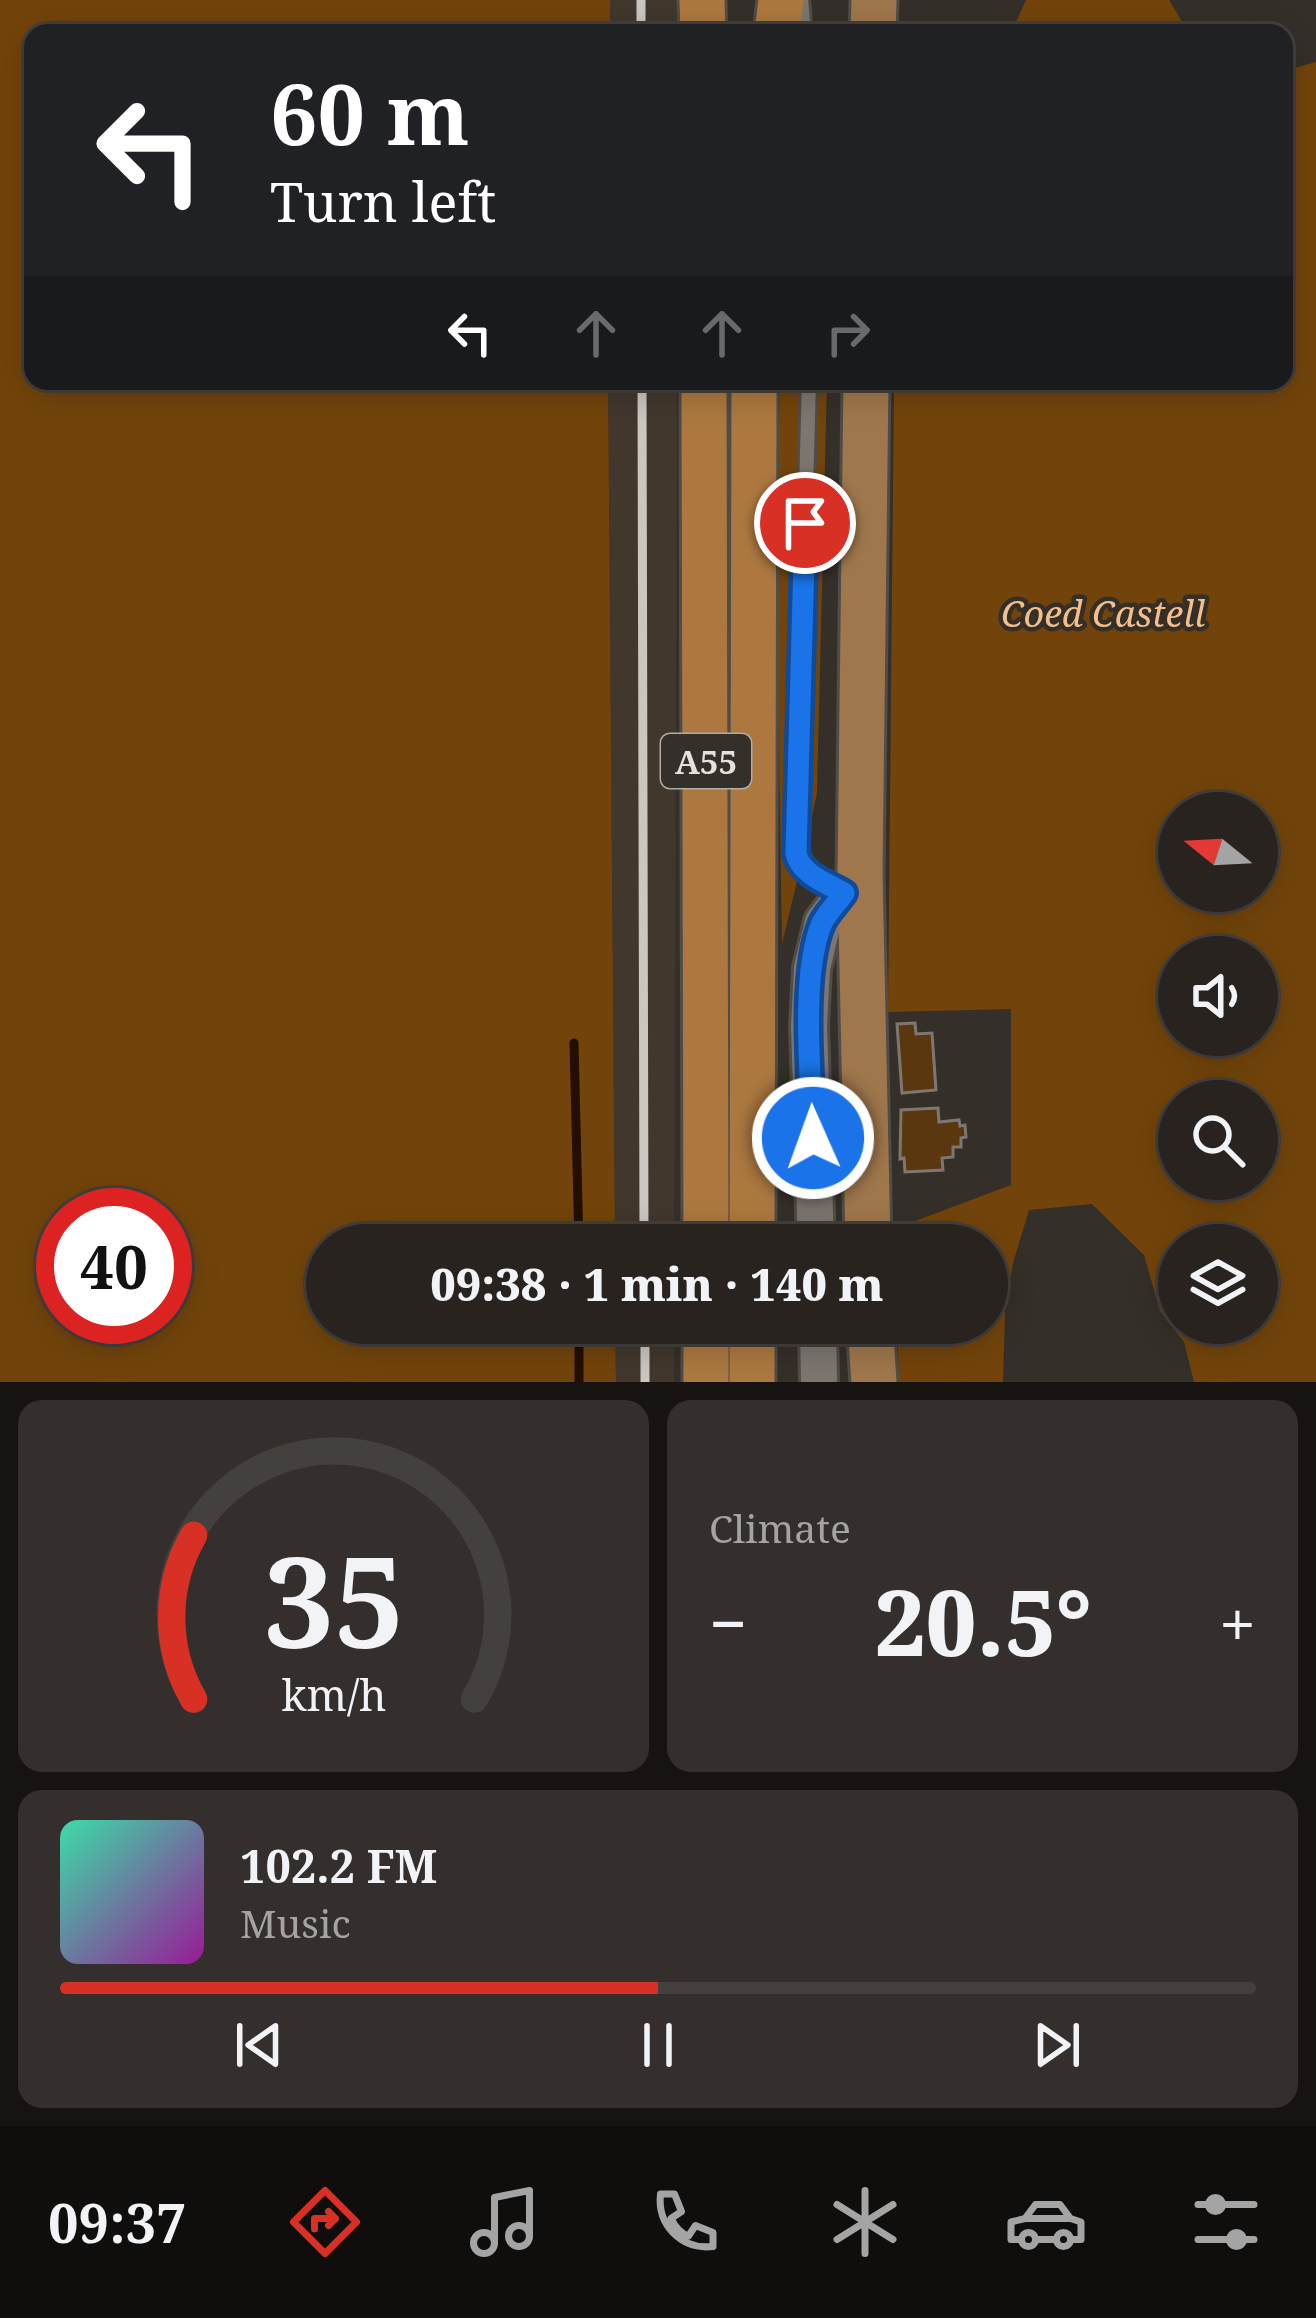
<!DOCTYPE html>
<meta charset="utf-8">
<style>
:root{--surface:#28231f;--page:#342f2c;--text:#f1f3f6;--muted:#a5a4a4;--line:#44403d;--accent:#d93025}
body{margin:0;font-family:"Noto Serif",serif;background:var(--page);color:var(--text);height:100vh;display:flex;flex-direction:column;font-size:45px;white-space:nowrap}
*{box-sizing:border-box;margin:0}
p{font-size:39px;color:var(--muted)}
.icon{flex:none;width:66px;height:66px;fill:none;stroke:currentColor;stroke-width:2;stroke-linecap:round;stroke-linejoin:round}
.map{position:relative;height:1382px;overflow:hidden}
.drawer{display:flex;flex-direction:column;gap:18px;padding:18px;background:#161311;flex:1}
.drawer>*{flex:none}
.top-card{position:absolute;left:24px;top:24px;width:1269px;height:366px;border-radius:24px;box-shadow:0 6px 30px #0003,0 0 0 3px var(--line);background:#202124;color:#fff;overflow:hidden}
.needle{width:78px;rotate:288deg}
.buttons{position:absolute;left:1158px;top:792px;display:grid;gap:24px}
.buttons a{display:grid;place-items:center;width:120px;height:120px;border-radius:50%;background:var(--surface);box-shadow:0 6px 30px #0003,0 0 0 3px var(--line);font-size:60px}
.speed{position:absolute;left:36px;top:1188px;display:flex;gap:24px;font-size:60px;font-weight:700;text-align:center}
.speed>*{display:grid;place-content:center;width:156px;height:156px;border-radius:50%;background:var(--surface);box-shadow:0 6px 30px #0003,0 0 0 3px var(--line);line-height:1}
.speed .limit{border:18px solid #d22;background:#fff;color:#111}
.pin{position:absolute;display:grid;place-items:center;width:102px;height:102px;color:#fff;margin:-51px;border:6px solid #fff;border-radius:50%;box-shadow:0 3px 12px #0007}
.me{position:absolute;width:132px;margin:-66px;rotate:358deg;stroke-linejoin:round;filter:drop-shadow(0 0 9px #0008)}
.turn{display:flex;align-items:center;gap:42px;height:252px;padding:0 48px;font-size:54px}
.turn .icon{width:156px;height:156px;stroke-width:2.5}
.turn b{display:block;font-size:84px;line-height:102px}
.lanes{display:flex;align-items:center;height:114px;padding:0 48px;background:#0003;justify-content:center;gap:60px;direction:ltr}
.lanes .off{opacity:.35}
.big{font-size:90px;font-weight:800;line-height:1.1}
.drawer .widget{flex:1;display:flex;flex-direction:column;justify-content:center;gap:18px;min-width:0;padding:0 42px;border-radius:24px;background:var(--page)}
.drawer .dial{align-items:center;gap:0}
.dial svg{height:312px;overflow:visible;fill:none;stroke:var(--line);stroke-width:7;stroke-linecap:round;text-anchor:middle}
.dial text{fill:var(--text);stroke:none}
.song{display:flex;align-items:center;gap:36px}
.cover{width:144px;height:144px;border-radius:18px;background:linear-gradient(135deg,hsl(160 70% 55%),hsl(300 70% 35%))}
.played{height:12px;border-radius:6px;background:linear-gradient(90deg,var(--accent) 50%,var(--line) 50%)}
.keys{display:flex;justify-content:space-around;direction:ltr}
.heat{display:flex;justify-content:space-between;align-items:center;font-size:66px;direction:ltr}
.drawer .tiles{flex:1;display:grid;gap:18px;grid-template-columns:1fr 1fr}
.widget:last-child{grid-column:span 2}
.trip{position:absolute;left:306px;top:1224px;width:702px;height:120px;border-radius:60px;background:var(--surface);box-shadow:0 6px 30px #0003,0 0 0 3px var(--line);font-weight:800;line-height:120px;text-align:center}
.dock{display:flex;height:192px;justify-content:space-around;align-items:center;background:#100e0c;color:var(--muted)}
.dock .icon{width:84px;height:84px}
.dock .selected{color:var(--accent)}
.dock b{font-size:54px;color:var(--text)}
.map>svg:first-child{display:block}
.built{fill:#41372d}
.green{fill:#72440b;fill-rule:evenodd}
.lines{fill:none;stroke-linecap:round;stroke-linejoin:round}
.stream{stroke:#230e00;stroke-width:9}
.building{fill:#5b370f;stroke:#7e7771;stroke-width:3}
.service-casing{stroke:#504c47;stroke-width:20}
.tertiary-casing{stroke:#504c47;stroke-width:42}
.primary-casing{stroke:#504c47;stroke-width:51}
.trunk-casing{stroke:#504c47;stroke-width:51}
.service{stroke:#7d7670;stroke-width:14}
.tertiary{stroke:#7d7670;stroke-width:36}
.primary{stroke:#a0774c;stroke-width:45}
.trunk{stroke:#ac7840;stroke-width:45}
.rail{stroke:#cac6c2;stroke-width:9}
.route-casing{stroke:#114b97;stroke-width:30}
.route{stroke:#1a73e8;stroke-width:21}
.labels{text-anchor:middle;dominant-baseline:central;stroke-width:9;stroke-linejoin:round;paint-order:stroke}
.shield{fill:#352f29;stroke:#b0aca8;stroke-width:3}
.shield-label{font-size:33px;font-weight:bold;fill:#e5e1de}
.park-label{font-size:36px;font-style:italic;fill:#f5bf8c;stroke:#352f29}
</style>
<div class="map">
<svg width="1316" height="1382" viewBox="0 0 1316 1382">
<rect width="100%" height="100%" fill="#352f29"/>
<g class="built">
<rect x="610" y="0" width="68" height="33"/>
<path d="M608,381H677L674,1245H615Z"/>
<path d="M615,1323H674V1382H616Z"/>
</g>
<g class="green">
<path d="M0,0H610V33H33V381H608L615,1245H327V1323H615L616,1382H0ZM165,1215V1317H63V1215Z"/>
<path d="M1026,0H1169L1189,33H1011Z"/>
<path d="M1316,62V1382H1194L1184,1342L1160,1311L1144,1255L1092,1204L1029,1210L1013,1263L1005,1310L1003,1382H899L897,1323H987V1245H894V1229L1011,1185V1009L888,1012L894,381H1284V71ZM1179,813H1257V891H1179ZM1179,957H1257V1035H1179ZM1179,1101H1257V1179H1179ZM1257,1245V1323H1179V1245Z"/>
<path d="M780,381H801L787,853L788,868L797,881L782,944L776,576Z"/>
<path d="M817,381H827L817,793L803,857L808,792Z"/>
</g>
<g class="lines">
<g class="stream">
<path d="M574,1043L579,1245"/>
<path d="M579,1323V1382"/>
</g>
</g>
<g class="building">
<path d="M915,1023L916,1034L932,1033L936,1090L902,1093L897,1024Z"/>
<path d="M938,1108L939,1122L959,1120L960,1126L965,1125L966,1137L961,1138V1147H953V1157L942,1158L943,1170L905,1172L904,1158L900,1159L901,1110Z"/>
</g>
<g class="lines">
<g class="service-casing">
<g id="service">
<path d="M801,0L804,33"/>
<path d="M809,381L796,853C800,873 825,882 842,892"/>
</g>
</g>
<g class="tertiary-casing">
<g id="tertiary">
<path d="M816,1245L809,1026L812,968L823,922L860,874"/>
<path d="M818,1323L819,1382"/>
</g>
</g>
<g class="primary-casing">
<g id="primary">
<path d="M873,33L874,0"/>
<path d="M866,381L860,874L868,1245"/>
<path d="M870,1323L874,1382"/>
</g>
</g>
<g class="trunk-casing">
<g id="trunk">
<path d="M702,0L703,33"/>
<path d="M777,33L781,0"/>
<path d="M704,381L706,1245"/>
<path d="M752,1245L754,381"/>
<path d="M706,1323V1382"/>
<path d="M752,1382V1323"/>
</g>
</g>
<use href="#service" class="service"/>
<use href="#tertiary" class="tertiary"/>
<use href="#primary" class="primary"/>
<use href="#trunk" class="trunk"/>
<g class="rail">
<path d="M641,0V33"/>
<path d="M642,381L644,1245"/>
<path d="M645,1323V1382"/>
</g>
</g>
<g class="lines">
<g class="route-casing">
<path id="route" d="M805,523L796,853C800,874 827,883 844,893C837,903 827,913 822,923C800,974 811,1081 813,1138"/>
</g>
<use href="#route" class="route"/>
</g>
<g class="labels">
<rect class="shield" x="661" y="734" width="90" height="54" rx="9"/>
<g class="shield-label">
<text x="706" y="761">A55</text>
</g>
<g class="park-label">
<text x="1103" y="613">Coed Castell</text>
</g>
</g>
</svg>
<div class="buttons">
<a><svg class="needle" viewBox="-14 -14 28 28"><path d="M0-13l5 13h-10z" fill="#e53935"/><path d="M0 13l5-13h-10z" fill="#a5a4a4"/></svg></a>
<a><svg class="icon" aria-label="sound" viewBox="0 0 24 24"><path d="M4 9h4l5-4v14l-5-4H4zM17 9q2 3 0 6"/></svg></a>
<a><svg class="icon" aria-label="search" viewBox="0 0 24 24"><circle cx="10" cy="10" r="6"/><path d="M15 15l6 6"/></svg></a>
<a><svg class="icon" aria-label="layers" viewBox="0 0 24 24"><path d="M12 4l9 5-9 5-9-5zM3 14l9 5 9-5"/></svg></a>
</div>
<div class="speed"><div class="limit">40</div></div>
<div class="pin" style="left:805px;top:523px;background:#d93025"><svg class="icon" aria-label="arrive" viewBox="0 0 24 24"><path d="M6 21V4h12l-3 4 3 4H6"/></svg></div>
<svg class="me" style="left:813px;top:1138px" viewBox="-20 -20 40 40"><circle r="17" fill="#1a73e8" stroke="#fff" stroke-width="3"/><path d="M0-11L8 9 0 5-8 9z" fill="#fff"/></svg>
<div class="trip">09:38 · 1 min · 140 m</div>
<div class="top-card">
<div class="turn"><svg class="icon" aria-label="left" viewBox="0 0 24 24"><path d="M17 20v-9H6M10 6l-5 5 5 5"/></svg><div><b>60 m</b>Turn left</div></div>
<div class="lanes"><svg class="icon" aria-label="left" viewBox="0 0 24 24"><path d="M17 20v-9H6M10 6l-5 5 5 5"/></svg><svg class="icon off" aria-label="ahead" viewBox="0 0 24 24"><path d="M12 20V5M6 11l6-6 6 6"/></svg><svg class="icon off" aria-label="ahead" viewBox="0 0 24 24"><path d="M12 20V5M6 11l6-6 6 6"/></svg><svg class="icon off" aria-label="right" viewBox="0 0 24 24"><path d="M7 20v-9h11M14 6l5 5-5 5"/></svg></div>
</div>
</div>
<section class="drawer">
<div class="tiles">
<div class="widget dial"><svg viewBox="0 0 100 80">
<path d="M14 69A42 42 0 1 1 86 69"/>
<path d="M14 69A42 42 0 0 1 14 27" stroke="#d93025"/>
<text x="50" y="56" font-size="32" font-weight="700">35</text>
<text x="50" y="72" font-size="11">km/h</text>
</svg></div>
<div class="widget"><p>Climate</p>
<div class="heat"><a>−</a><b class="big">20.5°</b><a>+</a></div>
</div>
<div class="widget">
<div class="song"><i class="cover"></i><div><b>102.2 FM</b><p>Music</p></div></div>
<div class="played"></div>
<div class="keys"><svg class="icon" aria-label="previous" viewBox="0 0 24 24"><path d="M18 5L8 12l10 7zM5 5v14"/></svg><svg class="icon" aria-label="pause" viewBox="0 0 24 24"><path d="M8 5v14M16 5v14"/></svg><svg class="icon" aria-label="next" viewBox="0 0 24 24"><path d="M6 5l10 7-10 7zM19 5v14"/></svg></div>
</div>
</div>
</section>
<nav class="dock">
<b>09:37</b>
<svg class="icon selected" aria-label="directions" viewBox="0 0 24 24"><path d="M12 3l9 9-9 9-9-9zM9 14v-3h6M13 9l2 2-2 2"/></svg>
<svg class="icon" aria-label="music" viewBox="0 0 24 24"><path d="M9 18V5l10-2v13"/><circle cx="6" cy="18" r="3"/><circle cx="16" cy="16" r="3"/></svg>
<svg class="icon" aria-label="phone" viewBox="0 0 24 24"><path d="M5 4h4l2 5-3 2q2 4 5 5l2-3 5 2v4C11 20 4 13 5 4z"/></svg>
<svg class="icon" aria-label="climate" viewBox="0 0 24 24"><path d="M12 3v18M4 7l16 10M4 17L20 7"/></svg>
<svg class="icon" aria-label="car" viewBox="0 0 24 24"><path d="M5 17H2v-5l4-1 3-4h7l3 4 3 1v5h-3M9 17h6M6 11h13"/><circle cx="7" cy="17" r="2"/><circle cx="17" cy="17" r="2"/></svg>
<svg class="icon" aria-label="filters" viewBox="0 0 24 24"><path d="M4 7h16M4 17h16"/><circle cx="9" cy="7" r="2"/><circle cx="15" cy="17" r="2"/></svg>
</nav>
